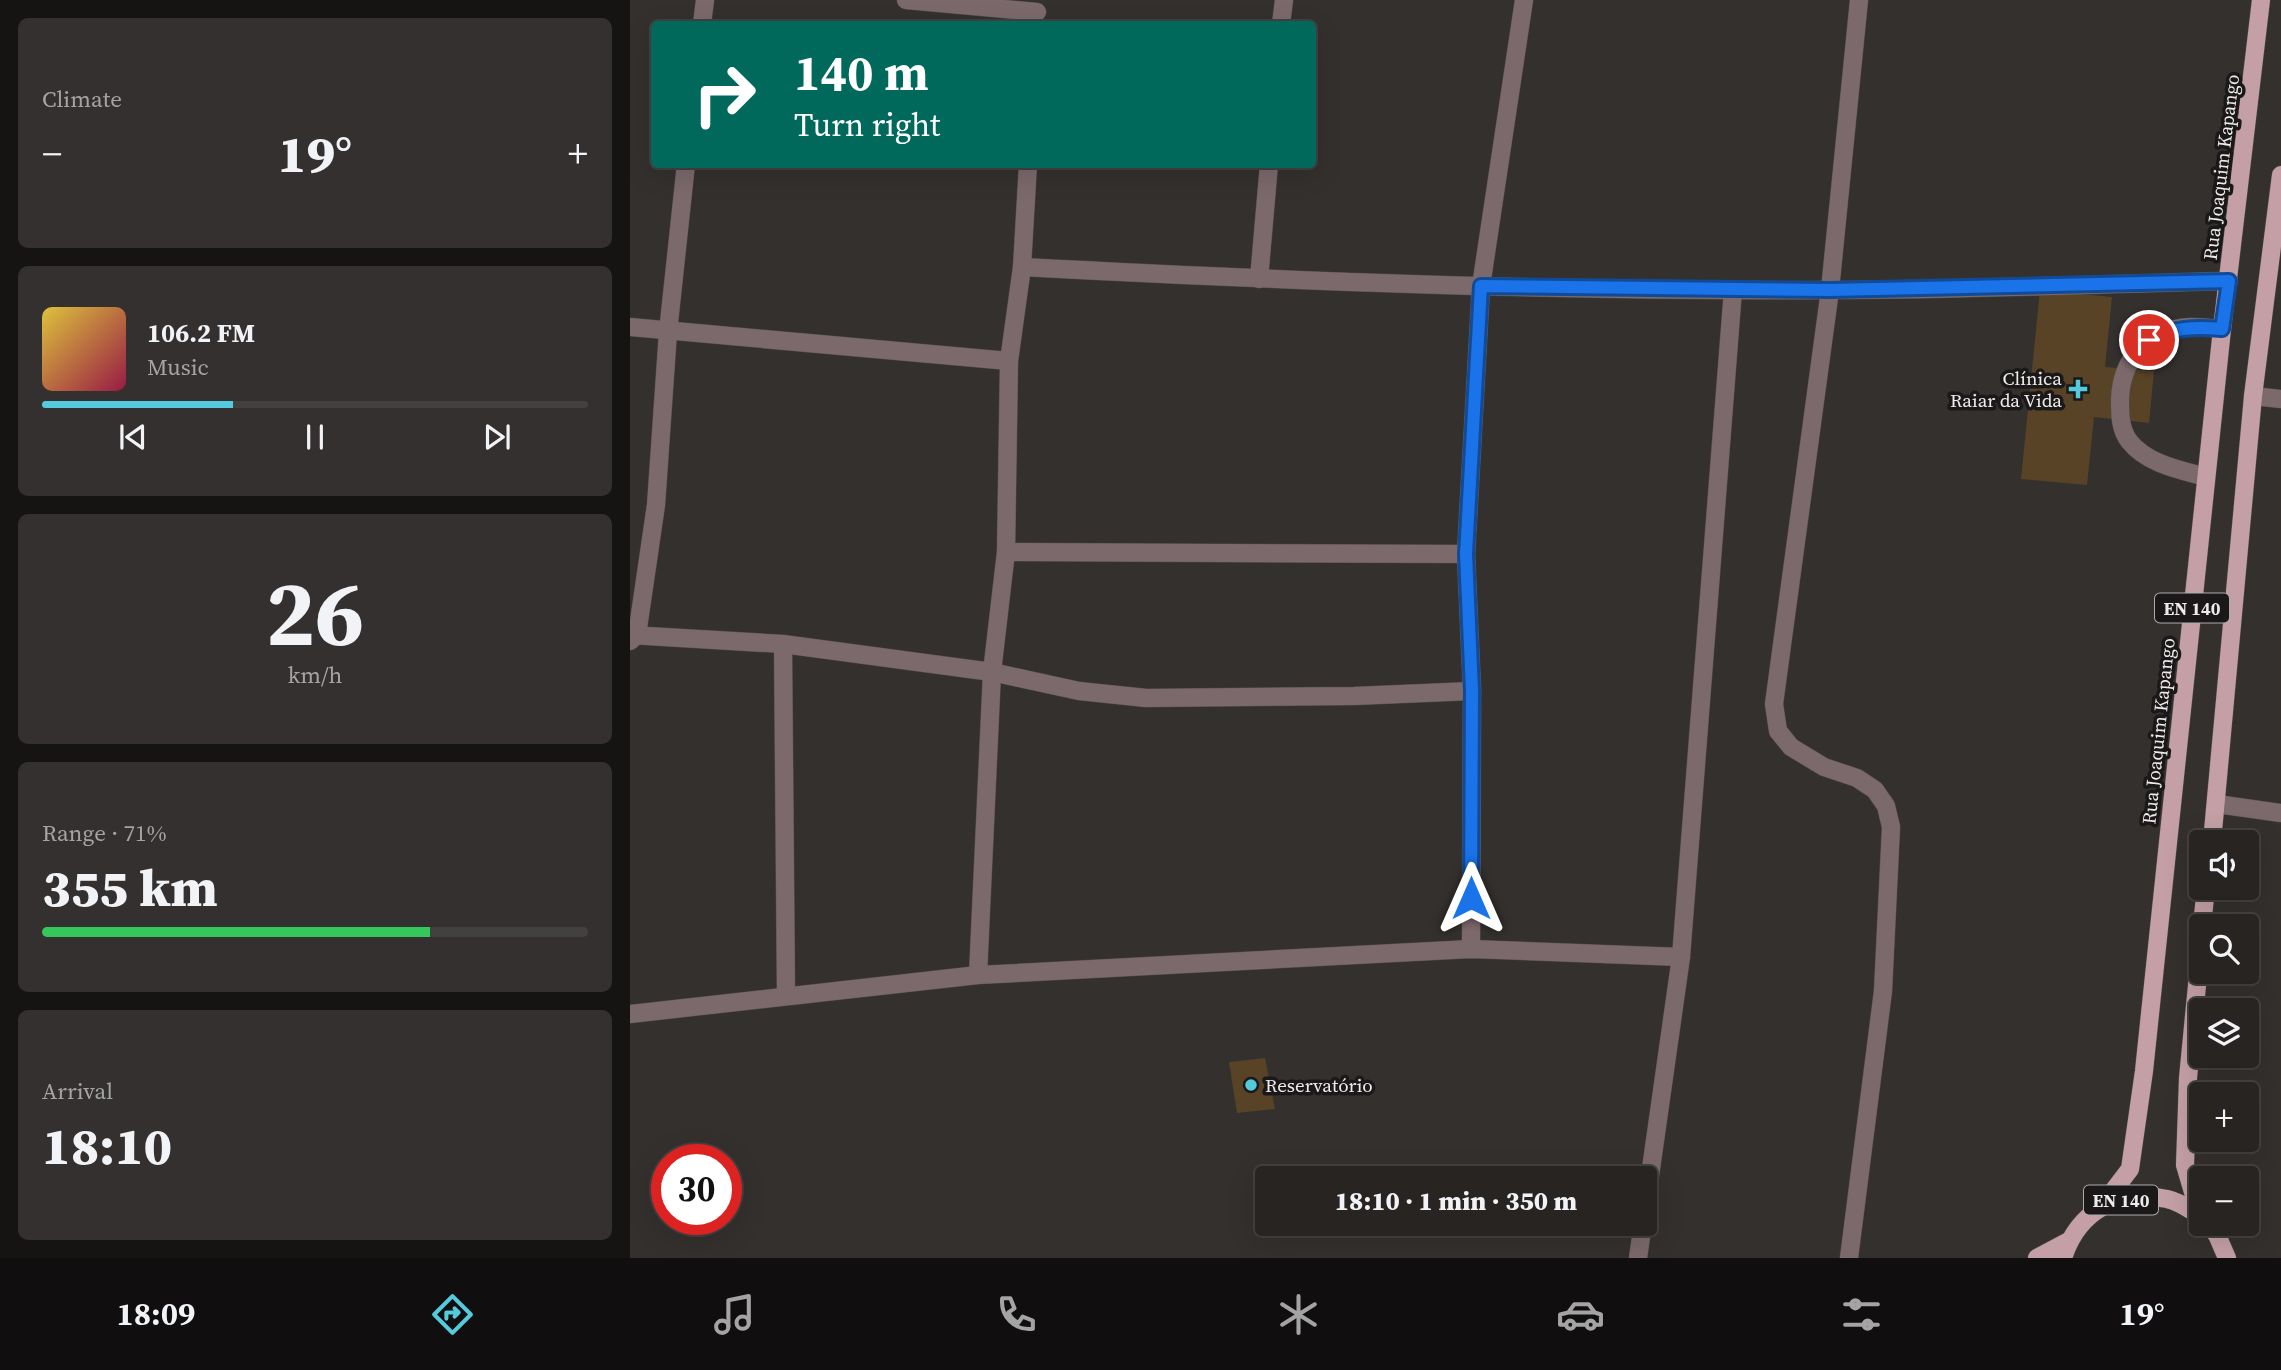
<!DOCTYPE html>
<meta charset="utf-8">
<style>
:root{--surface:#272422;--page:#33302f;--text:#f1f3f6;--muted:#a4a4a5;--line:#434140;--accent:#54cadd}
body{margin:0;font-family:"Source Serif 4",serif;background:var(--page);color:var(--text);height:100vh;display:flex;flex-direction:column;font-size:26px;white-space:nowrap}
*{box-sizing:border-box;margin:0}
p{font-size:23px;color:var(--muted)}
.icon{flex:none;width:38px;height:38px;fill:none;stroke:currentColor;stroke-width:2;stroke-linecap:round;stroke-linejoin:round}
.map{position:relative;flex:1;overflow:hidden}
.drawer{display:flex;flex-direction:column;gap:18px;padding:18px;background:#151413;width:630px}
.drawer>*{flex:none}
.hud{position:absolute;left:21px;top:21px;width:665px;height:147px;border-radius:7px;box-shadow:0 7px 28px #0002,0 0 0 2px var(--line);background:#00695c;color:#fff;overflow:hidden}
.buttons{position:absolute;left:1559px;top:830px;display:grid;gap:14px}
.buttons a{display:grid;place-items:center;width:70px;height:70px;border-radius:7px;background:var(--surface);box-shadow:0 7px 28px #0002,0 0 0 2px var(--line);font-size:35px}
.speed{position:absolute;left:21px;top:1144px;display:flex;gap:14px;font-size:35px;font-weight:700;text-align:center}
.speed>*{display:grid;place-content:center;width:91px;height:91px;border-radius:50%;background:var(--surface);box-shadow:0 7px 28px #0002,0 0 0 2px var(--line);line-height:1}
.speed .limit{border:10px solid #d22;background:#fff;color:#111}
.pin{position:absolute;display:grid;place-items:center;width:60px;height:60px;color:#fff;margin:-30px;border:4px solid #fff;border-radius:50%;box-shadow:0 2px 7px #0007}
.me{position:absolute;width:77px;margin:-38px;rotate:0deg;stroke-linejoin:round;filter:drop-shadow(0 0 5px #0008)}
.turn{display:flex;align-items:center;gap:24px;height:147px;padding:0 28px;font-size:32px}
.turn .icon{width:91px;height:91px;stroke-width:2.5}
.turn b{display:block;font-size:49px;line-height:60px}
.big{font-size:52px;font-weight:800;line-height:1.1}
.drawer .tile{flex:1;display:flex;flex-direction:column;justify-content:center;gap:10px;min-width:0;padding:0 24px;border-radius:10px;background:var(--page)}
.drawer .dial{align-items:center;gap:0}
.dial b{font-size:91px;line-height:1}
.song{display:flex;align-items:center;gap:21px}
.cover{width:84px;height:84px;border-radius:10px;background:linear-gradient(135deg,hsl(50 70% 55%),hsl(340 70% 35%))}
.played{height:7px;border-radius:4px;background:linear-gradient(90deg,var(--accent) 35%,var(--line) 35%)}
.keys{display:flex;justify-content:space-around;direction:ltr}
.heat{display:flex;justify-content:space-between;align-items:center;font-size:38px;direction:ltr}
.charge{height:10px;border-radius:5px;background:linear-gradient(90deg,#34c759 71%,var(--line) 0)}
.trip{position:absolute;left:625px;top:1166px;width:402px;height:70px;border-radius:7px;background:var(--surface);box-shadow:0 7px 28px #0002,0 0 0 2px var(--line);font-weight:800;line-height:70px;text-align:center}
.dock{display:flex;height:112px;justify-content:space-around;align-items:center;background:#100e0e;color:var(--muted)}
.dock .icon{width:49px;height:49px}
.dock .selected{color:var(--accent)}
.dock b{font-size:32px;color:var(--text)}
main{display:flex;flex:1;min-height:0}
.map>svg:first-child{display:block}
.building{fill:#584327}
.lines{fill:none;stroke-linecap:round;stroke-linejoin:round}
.minor-casing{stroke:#524e4c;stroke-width:19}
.major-casing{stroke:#524e4c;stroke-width:19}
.minor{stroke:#7b696c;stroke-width:18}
.major{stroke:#c4a0a6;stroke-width:18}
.route-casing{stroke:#114b97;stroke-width:18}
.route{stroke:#1a73e8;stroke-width:12}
.poi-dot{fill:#54cadd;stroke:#1a1818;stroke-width:2.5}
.labels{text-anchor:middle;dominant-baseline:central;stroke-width:7;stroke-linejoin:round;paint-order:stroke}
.shield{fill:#1a1818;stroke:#aeabaa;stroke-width:2}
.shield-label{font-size:18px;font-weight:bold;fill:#edeae9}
.street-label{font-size:19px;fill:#edeae9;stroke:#1a1818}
.poi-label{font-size:19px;fill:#edeae9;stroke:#1a1818;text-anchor:end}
</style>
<main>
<section class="drawer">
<div class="tile"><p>Climate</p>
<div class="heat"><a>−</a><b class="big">19°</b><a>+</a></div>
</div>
<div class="tile">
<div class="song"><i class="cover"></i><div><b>106.2 FM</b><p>Music</p></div></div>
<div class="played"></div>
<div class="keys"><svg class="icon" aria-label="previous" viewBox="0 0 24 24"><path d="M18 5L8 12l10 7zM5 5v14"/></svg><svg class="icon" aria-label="pause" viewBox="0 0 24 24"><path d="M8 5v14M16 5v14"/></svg><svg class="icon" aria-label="next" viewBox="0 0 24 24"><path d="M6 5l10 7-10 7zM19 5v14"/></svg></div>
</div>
<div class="tile dial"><b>26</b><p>km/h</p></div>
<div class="tile"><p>Range · 71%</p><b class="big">355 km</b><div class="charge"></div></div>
<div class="tile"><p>Arrival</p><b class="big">18:10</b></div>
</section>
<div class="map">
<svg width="1651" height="1258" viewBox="0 0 1651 1258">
<rect width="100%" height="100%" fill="#34302e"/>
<g class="building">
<path d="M1410,290L1482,297L1475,367L1524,371L1519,423L1464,417L1457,485L1391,479Z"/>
<path d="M635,1058L645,1109L607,1113L599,1062Z"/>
</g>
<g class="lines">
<g class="minor-casing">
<g id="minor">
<path d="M276,0L407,12"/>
<path d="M72,24L75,0"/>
<path d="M651,24L654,0"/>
<path d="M392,267C661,281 930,292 1199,290C1332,290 1466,284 1599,281"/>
<path d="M629,279L639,164"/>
<path d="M0,327L379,361"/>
<path d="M1623,396L1651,399"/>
<path d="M1576,477C1550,470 1517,464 1499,441C1490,429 1490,414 1490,400C1491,359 1518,329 1560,327C1571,327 1582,328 1592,329"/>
<path d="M376,552L836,554"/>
<path d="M0,635L153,644L362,672L449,691L516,698L724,696L842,691"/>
<path d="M0,641L7,635L26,505L38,332L56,164"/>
<path d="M153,644L156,995"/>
<path d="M1587,804L1651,813"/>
<path d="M841,949L842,691L836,554L851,286L894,0"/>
<path d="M348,975L362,672L376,552L379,361L392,267L398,164"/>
<path d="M0,1014L348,975L841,949L1051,957"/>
<path d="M1015,1211L1051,957L1103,290"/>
<path d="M1008,1258L1013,1223"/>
<path d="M1219,1258L1253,991L1261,827L1256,806L1245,790L1227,778L1194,767L1161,747L1148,731L1144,704L1200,290L1229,0"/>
</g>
</g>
<g class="major-casing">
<g id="major">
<path d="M1582,842L1623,396L1651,175"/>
<path d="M1572,926L1576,887"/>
<path d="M1471,1207L1500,1169L1514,1071L1592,329L1631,0"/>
<path d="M1570,1216L1555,1165L1558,1078L1572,934"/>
<path d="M1577,1223L1587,1235L1597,1258"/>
<path d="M1407,1258L1439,1241"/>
<path d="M1433,1258C1448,1211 1489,1188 1537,1199C1549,1201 1562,1211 1572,1217"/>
</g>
</g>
<use href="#minor" class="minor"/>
<use href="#major" class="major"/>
</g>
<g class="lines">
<g class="route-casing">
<path id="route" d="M841,898L842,691L836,554L851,286L1200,290L1599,281L1592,329C1566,327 1543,327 1519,340"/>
</g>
<use href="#route" class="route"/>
</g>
<g class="poi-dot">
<path d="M1444.5 378.5h7v7h7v7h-7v7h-7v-7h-7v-7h7z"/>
<circle cx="621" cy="1085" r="7"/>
</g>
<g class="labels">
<g class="shield">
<rect x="1525" y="593.5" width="74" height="29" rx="5"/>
<rect x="1454" y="1185.5" width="74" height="29" rx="5"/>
</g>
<g class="shield-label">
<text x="1562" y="608">EN 140</text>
<text x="1491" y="1200">EN 140</text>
</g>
<g class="street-label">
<text transform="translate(1591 167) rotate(-83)">Rua Joaquim Kapango</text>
<text transform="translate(1528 731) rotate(-84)">Rua Joaquim Kapango</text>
</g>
<g class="poi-label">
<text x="1432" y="378">Clínica<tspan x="1432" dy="22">Raiar da Vida</tspan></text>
<text x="635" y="1085" text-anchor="start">Reservatório</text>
</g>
</g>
</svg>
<div class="buttons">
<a><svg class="icon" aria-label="sound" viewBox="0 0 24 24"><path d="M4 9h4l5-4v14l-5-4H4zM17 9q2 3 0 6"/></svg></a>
<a><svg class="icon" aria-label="search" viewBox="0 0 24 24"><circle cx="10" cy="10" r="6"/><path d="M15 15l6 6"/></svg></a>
<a><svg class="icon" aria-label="layers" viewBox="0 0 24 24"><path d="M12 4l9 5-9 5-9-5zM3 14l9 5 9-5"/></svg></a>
<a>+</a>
<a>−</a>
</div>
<div class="speed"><div class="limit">30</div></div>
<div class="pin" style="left:1519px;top:340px;background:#d93025"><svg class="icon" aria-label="arrive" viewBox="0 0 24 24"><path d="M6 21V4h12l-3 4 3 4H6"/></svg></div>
<svg class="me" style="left:841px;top:898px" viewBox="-20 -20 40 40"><path d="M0-17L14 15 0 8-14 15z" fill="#1a73e8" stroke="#fff" stroke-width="4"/></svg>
<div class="trip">18:10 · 1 min · 350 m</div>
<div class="hud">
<div class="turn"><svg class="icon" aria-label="right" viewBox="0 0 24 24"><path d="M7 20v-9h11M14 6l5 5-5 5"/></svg><div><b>140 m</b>Turn right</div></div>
</div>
</div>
</main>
<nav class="dock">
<b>18:09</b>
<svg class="icon selected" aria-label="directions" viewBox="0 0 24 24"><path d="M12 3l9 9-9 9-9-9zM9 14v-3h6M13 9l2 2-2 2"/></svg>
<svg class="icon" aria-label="music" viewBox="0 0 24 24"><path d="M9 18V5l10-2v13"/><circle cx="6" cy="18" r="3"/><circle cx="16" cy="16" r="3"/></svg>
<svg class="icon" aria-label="phone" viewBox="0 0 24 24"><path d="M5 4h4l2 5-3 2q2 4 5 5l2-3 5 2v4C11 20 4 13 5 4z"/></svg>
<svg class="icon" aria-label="climate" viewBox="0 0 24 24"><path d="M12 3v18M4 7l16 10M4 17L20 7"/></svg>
<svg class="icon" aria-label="car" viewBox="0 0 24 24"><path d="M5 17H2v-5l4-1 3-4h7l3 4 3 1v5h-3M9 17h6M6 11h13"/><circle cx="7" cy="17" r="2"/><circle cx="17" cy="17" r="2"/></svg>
<svg class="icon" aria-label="filters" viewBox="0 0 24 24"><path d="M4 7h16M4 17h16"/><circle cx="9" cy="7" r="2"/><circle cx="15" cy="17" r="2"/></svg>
<b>19°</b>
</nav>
